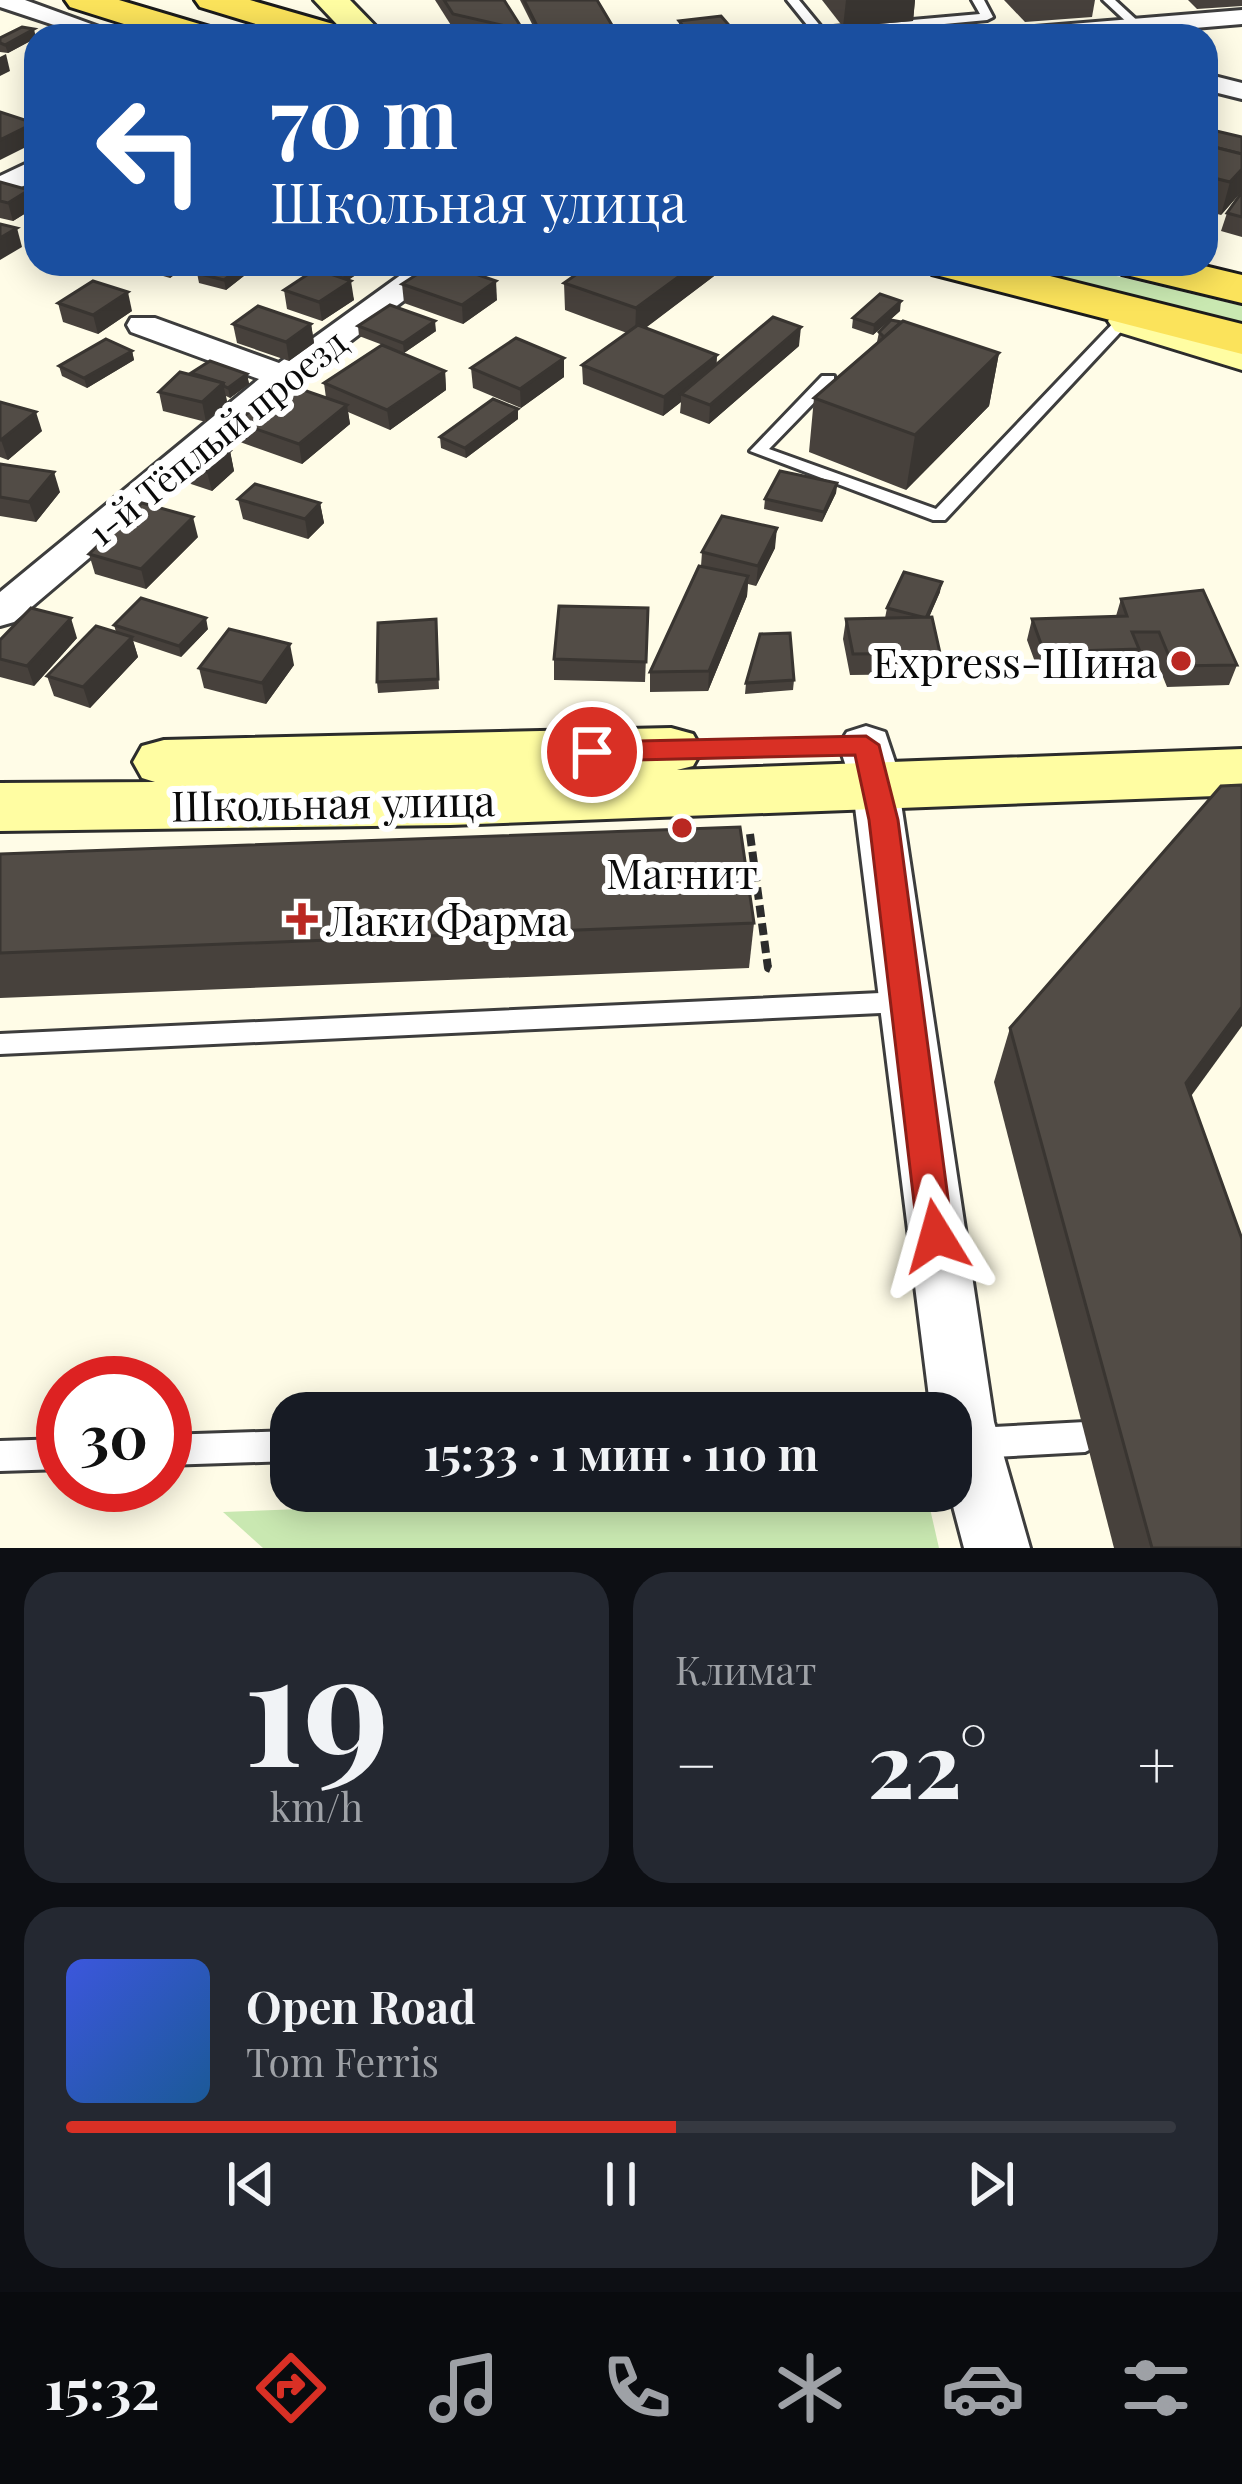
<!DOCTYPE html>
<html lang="ru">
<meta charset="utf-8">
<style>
:root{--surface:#171b24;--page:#242831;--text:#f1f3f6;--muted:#9ea1a6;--line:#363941;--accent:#d93025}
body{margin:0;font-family:"Playfair Display",serif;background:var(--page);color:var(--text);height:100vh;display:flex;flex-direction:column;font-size:45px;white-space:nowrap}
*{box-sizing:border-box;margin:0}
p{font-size:39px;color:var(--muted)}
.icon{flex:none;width:66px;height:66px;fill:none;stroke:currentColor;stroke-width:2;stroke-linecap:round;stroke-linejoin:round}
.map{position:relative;height:1548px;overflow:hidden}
.side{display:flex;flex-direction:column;gap:24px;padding:24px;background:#0d0f14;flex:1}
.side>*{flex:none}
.guide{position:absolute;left:24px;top:24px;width:1194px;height:252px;border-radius:36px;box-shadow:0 6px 30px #0003;background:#1a4fa0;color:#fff;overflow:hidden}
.speed{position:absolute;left:36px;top:1356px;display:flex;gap:24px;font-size:60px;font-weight:700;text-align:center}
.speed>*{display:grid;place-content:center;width:156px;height:156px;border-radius:50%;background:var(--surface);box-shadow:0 6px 30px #0003;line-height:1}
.speed .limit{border:18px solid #d22;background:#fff;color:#111}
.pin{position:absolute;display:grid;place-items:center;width:102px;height:102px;color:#fff;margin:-51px;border:6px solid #fff;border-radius:50%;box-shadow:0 3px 12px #0007}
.me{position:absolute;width:132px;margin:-66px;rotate:352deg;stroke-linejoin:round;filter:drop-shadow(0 0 9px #0008)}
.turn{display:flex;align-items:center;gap:42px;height:252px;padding:0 48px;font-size:54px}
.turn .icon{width:156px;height:156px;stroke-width:2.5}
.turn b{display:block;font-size:84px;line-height:102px}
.big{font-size:90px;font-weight:700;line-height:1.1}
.side .widget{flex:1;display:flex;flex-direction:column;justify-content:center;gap:18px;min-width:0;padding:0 42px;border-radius:36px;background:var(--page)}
.side .dial{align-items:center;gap:0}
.dial b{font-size:156px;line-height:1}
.song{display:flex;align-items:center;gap:36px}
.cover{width:144px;height:144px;border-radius:18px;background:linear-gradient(135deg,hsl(230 70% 55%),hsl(210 70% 35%))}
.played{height:12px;border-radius:6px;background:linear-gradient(90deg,var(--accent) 55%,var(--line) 55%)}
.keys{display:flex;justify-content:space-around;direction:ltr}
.heat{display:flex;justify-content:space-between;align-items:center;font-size:66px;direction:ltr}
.side .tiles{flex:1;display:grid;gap:24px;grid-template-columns:1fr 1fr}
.widget:last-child{grid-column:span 2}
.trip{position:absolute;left:270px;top:1392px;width:702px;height:120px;border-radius:36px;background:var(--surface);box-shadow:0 6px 30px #0003;font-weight:700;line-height:120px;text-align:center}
.menu{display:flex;height:192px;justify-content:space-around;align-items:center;background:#090b0e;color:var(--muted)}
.menu .icon{width:84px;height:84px}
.menu .selected{color:var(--accent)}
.menu b{font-size:54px;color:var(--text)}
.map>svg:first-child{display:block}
.green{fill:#c9e8b1}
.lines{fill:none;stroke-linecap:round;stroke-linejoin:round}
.service-casing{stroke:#3d3d3d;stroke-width:6}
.minor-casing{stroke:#3d3d3d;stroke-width:6}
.tertiary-casing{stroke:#3d3d3d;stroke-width:6}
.secondary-casing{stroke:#2c2c2c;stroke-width:6}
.primary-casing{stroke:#1b1b1b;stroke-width:6}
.path{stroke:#2c2c2c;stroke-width:8;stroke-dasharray:12 6;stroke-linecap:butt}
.service{fill:#fff;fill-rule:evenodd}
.minor{fill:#fff;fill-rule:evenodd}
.tertiary{fill:#fff;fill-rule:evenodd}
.secondary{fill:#fffda2;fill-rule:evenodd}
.primary{fill:#fbe35b;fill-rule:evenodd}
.wall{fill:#47413c}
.shaded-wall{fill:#393531}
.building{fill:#524c46;stroke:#393531;stroke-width:3}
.route{fill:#d93025;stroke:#8d1f18;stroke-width:3}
.poi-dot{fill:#ba2822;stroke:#fff;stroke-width:4.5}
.labels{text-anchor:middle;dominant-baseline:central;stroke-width:12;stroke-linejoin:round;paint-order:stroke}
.far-street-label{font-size:36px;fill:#0a0a0a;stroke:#fff}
.poi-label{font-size:42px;fill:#0a0a0a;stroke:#fff;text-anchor:end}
.street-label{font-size:42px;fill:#0a0a0a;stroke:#fff}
</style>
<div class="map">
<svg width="1242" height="1548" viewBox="0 0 1242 1548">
<rect width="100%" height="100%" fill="#fffce7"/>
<g class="green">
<path d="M1000,264H1066L1242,306V323Z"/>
<path d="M791,1491H926L939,1548H263L223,1512Z"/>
</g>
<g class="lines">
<g class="service-casing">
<g id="service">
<path d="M787,0H799L822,28L980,14L972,0H984L993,17L987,20L816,36Z"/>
<path d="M1103,0H1115L1141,24V28H1133Z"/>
<path d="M1125,314L1133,319L1130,322L945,520H933L750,451L822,376H834V382L769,449L936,509L1120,316Z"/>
<path d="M902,992L910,995L914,1002L910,1009L902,1012L0,1054V1034Z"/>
<path d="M1085,1422L1095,1427L1100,1437L1095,1447L1085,1452L975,1458L965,1453L960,1443L965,1433L975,1428Z"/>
<path d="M291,1431V1461L165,1465V1435Z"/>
<path d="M63,1439V1469L0,1471V1441Z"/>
</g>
</g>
<g class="minor-casing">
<g id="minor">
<path d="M0,0H25L124,36H87L0,7Z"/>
<path d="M1242,10V24L1100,36H997L1009,29Z"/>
<path d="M1206,74L1242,83V99L1206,90Z"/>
<path d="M36,159V180L0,197V176Z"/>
<path d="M416,264H452L295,383L14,622L0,626V592L259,379L131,332L127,325L131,318H155L279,363Z"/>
<path d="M875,767L891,771L898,783L994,1422L1030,1548H964L949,1491L951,1413H931L852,783L859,771Z"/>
</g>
</g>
<g class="tertiary-casing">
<path id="tertiary" d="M866,726L885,732L902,783L894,797L875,803L856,797L839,745L847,732Z"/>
</g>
<g class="secondary-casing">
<g id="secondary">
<path d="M314,0H350L385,36H348Z"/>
<path d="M1131,307L1242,341V370L1115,331L1108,321L1115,311Z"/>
<path d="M671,728L693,734L702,750L693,766L677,770L1242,749V795L450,825L0,831V783L155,782L142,778L133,762L142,746L164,740Z"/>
</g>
</g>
<g class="primary-casing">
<g id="primary">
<path d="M65,0H119L213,28L218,36H162L70,7Z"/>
<path d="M195,0H250L347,28L352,36H295L200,7Z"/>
<path d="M925,264H1002L1242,324V354L932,274Z"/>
<path d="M1115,264H1196L1242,275V303L1122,274Z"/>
</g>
</g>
<path class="path" d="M750,834L768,968L773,970"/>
<use href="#service" class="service"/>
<use href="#minor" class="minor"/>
<use href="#tertiary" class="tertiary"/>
<use href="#secondary" class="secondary"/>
<use href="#primary" class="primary"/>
</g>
<g class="wall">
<path d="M435,0H504L523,30V36H478L454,30Z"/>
<path d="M520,0H597L616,36H538Z"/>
<path d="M822,0H915L913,21L843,27Z"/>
<path d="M1004,0H1095L1092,17L1025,22Z"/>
<path d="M1188,0H1242V6L1197,9Z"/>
<path d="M679,21L734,36H684L679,30Z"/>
<path d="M0,38H36L8,53L0,52Z"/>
<path d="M36,41V55L30,54L28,45Z"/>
<path d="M1206,138L1242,191L1221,215L1206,211Z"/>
<path d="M0,182L29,190L34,208L13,221L0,218Z"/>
<path d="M1242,192V237L1221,231L1227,213Z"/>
<path d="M122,264H189L170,278Z"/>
<path d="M209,264H253L254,268L226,290L199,283L197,273Z"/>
<path d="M396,264H424L416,270Z"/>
<path d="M730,264L645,328L717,355L716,364L799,346L709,424L680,413L681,402L663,416L583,384L582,365L627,333L565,310L564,283Z"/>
<path d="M318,265L369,266L348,280L354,300L322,321L287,309L284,290L319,270Z"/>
<path d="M402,284L497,300L463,324L404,303Z"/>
<path d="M58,303L132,311L98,334L63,322Z"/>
<path d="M900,311L873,335L852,328L853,318Z"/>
<path d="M233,324H311L314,343L289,361L237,343Z"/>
<path d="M358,326L436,331L404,353L359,336Z"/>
<path d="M879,332L999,353L989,406L906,490L809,452L814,398L877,342Z"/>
<path d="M132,351L134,360L87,388L62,376L59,366Z"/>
<path d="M471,368L564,377L521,408L473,388Z"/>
<path d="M445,371L446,390L390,430L348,412L350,424L302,464L240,442L236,422L326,398L324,383Z"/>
<path d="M247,374L249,384L230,398L226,396L227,402L206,422L163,411L159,392L191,375Z"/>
<path d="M0,402L42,431L8,460L0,457Z"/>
<path d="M518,409V419L466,458L441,448L440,437Z"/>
<path d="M230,451L234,471L212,491L188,483L183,463Z"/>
<path d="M0,464L60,492L36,522L0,516Z"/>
<path d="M837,483L836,493L822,522L764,509L765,499Z"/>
<path d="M238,499L320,503L324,523L308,539L243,519Z"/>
<path d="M198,537L146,589L95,574L89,554Z"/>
<path d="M775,548L756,586L748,584L747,596L708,691L650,692V672L701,566L702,552Z"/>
<path d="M940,592L929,617L940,653L936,674L850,675L843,639L846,619L885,618L887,608Z"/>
<path d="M1121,599L1237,665L1229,685L1167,687L1153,652H1138L1133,669L1039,673L1027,640L1032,619L1116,616Z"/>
<path d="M648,608L645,682L554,680V659Z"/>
<path d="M436,619L439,689L378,693L377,682Z"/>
<path d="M114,625L208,629L181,657L133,641L138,657L90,708L54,696L47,676L116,632Z"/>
<path d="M77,638L34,686L0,677V640Z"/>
<path d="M294,665L266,704L204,688L199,668Z"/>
<path d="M794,680L793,690L745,694L746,683Z"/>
<path d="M0,854L754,923L749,968L0,998Z"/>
<path d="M1010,1028L1191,1096L1242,1548H1114L994,1082Z"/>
</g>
<g class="shaded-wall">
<path d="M846,0H915L913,21L843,27Z"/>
<path d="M34,29L36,38L8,53L5,45Z"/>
<path d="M734,31V36H693Z"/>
<path d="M6,54L10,71L0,76V57Z"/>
<path d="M1213,96L1208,114L1206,117V105Z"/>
<path d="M34,123L36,142L0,160V140Z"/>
<path d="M1242,169V191L1221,215L1230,182Z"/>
<path d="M29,190L34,208L13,221L8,203Z"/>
<path d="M17,228L22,247L0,260V238Z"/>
<path d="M167,264H189L170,278Z"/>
<path d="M245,264H253L254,268L226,290L224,280Z"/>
<path d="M357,264H368L369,266L344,283L343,273Z"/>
<path d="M696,264H730L635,336L636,308Z"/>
<path d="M351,281L354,300L322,321L319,302Z"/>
<path d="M496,281L497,300L463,324L462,305Z"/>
<path d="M128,292L132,311L98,334L93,315Z"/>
<path d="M901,301L900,311L873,335L874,325Z"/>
<path d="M435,321L436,331L404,353L403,343Z"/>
<path d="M311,324L314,343L289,361L286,342Z"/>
<path d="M801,327L799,346L709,424L710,405Z"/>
<path d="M132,351L134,360L87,388L84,378Z"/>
<path d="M999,353L989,406L906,490L915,435Z"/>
<path d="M717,355L716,374L681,394V402L663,416L664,397Z"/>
<path d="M564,358V377L521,408L520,389Z"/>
<path d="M445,371L446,390L390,430L387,410Z"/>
<path d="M247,374L249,384L230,398L228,388Z"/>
<path d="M223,383L227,402L206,422L202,402Z"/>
<path d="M347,405L350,424L302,464L299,444Z"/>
<path d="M518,409V419L466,458L465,448Z"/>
<path d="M36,412L42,431L8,460L1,440Z"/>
<path d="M230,451L234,471L212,491L207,472Z"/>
<path d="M54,472L60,492L36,522L29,502Z"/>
<path d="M837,483L836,493L822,522L824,512Z"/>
<path d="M320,503L324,523L308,539L305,519Z"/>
<path d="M193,517L198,537L146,589L141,569Z"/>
<path d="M777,528L775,548L756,586L758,566Z"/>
<path d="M748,576L747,596L708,691L709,671Z"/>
<path d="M942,582L940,592L924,629L926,618Z"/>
<path d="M71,618L77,638L34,686L27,666Z"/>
<path d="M206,618L208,629L181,657L179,646Z"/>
<path d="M132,637L138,657L90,708L83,687Z"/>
<path d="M290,644L294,665L266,704L262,683Z"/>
<path d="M1242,1007V1026L1162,1136L1186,1083Z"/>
</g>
<g class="building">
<path d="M444,0H504L523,30L453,14Z"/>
<path d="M524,0H597L616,32L613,36H542Z"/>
<path d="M721,16L734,31L691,36L679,21Z"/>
<path d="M22,27L34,29L5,45L0,43V38Z"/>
<path d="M0,112L34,123L0,140Z"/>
<path d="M1212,130L1242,137V154L1206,145V138Z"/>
<path d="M1206,145L1242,154V169L1230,182L1206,176Z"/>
<path d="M0,182L29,190L8,203L0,201Z"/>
<path d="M1242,192V217L1227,213Z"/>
<path d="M0,224L17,228L0,238Z"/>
<path d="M209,264H245L224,280L197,273Z"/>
<path d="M320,264H357L343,273L318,265Z"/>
<path d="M433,264H447L496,281L462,305L402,284Z"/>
<path d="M591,264H696L636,308L564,283Z"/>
<path d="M316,269L351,281L319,302L284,290Z"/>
<path d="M93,281L128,292L93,315L58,303Z"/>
<path d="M880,294L901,301L874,325L853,318Z"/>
<path d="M390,305L435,321L403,343L358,326Z"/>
<path d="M258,306L311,324L286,342L233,324Z"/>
<path d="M773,317L801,327L710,405L681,394Z"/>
<path d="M891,320L901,322L884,337L879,332Z"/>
<path d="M903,321L999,353L915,435L814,398Z"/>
<path d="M638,325L717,355L664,397L582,365Z"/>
<path d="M516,338L564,358L520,389L471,368Z"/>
<path d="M106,339L132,351L84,378L59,366Z"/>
<path d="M382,345L445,371L387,410L324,383Z"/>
<path d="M210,361L247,374L228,388L224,386L223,383L191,373Z"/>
<path d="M180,372L223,383L202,402L159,392Z"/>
<path d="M286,384L347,405L299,444L236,422Z"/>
<path d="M493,399L518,409L465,448L440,437Z"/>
<path d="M0,402L36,412L1,440H0Z"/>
<path d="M206,444L230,451L207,472L183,463Z"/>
<path d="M0,464L54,472L29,502L0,497Z"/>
<path d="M780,471L837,483L824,512L765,499Z"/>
<path d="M255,484L320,503L305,519L238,499Z"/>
<path d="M142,503L193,517L141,569L89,554Z"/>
<path d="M722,516L777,528L758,566L702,552Z"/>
<path d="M699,566L748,576L709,671L650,672Z"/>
<path d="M904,572L942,582L926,618L887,608Z"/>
<path d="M1203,590L1237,665L1173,666L1159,632H1132L1139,649L1044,652L1032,619L1127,616L1121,599Z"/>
<path d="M141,598L206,618L179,646L114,625Z"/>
<path d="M559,606L648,608L646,662L554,659Z"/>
<path d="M31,608L71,618L27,666L0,659V640Z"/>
<path d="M932,617L940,653L853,654L846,619Z"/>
<path d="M436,619L438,679L377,682L378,623Z"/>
<path d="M96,626L132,637L83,687L47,676Z"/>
<path d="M229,629L290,644L262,683L199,668Z"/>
<path d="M790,633L794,680L746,683L760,634Z"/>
<path d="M1242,785V1007L1186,1083L1242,1239V1548H1152L1010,1028L1221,786Z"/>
<path d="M740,827L754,923L0,953V854Z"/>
</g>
<path class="route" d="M866,736L879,745L898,820L953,1236L948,1247L936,1252L923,1247L918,1236L869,820L855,755L592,761L579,752L592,742Z"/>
<g class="poi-dot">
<circle cx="1181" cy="661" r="12"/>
<circle cx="682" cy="828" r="12"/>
<path d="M296 901h12v12h12v12h-12v12h-12v-12h-12v-12h12z"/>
</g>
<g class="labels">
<g class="far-street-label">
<text transform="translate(216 436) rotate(-39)">1-й Тёплый проезд</text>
</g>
<g class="poi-label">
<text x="1157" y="661">Express-Шина</text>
<text x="682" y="872" text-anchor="middle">Магнит</text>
<text x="326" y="919" text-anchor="start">Лаки Фарма</text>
</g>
<g class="street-label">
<text transform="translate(333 802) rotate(-1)">Школьная улица</text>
</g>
</g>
</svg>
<div class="speed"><div class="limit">30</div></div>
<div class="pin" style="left:592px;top:752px;background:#d93025"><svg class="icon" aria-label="arrive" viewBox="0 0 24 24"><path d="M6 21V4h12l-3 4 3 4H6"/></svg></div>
<svg class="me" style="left:936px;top:1236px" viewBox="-20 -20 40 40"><path d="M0-17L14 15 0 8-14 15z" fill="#d93025" stroke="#fff" stroke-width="4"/></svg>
<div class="trip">15:33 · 1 мин · 110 m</div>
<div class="guide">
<div class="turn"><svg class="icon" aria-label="left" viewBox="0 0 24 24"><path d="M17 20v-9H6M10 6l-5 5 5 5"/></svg><div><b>70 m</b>Школьная улица</div></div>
</div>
</div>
<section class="side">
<div class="tiles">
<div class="widget dial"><b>19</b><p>km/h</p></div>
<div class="widget"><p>Климат</p>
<div class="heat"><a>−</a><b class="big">22°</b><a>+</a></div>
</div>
<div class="widget">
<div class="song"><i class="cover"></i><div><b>Open Road</b><p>Tom Ferris</p></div></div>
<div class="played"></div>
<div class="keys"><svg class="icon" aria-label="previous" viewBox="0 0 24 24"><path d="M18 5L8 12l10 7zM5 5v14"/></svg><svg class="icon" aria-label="pause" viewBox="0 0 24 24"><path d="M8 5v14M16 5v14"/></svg><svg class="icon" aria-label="next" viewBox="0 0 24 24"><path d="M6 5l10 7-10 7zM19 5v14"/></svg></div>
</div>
</div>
</section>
<nav class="menu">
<b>15:32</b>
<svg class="icon selected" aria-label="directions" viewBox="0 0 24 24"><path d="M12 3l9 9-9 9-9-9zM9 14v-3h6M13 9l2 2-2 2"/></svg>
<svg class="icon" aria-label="music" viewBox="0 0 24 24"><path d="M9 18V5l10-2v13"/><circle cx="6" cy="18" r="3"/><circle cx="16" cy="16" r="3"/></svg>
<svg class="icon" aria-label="phone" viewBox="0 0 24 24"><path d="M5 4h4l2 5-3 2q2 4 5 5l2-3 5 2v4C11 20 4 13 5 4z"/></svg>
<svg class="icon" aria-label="climate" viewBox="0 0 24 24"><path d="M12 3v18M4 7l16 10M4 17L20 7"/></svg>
<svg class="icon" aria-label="car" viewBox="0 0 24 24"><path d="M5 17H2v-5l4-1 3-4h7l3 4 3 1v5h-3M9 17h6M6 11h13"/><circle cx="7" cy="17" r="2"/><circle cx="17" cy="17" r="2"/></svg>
<svg class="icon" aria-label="filters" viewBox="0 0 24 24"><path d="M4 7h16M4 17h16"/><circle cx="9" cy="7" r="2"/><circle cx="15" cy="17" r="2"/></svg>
</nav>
